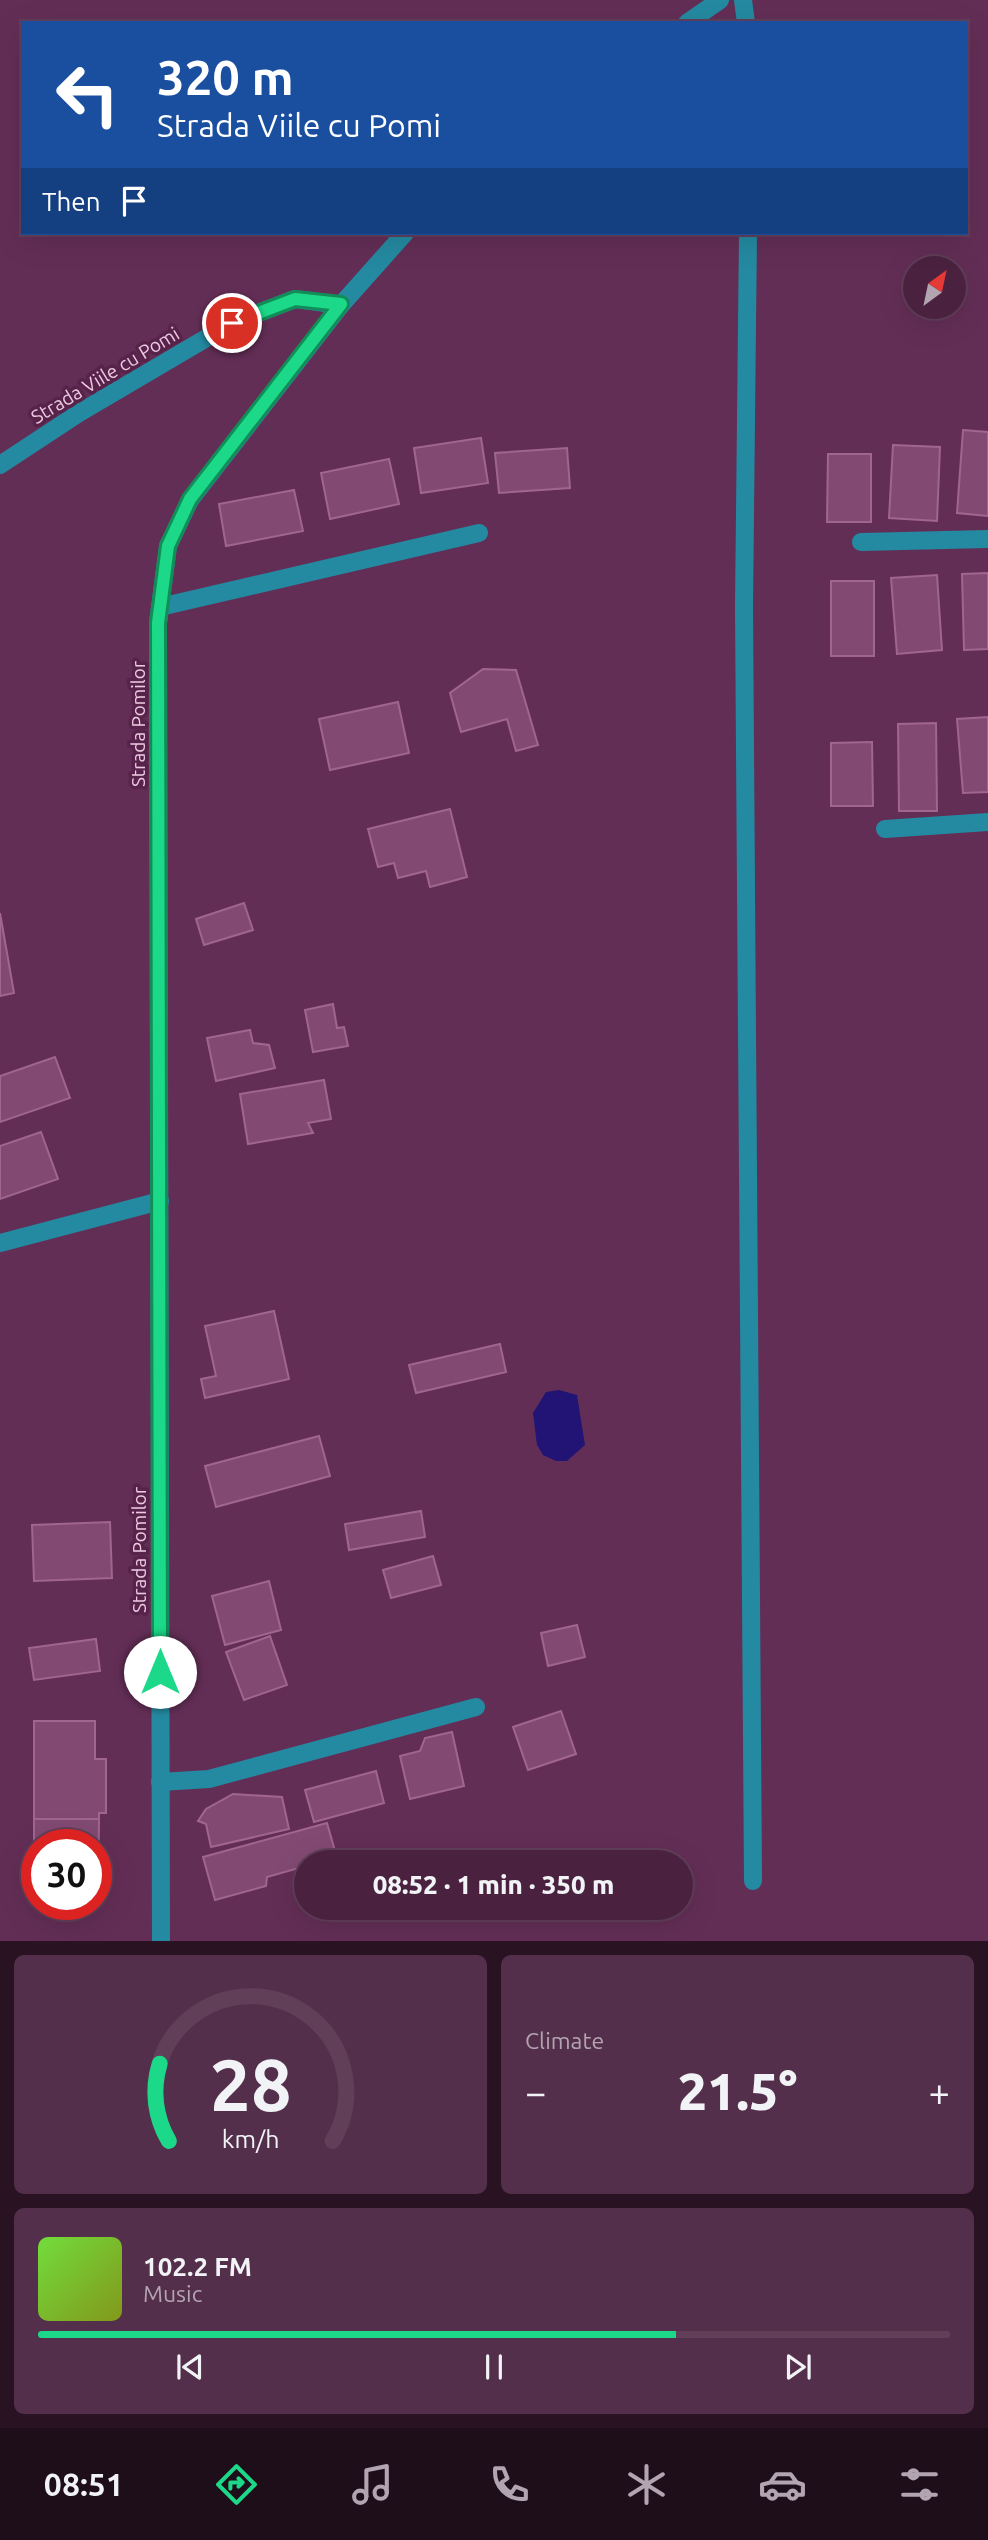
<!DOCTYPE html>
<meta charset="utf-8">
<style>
:root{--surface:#4a2240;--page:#542f4b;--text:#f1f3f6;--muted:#b2a4b1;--line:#613f59;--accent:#1bd988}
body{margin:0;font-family:Ubuntu,sans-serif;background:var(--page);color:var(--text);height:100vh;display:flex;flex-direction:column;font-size:26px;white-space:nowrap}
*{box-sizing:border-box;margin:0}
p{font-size:23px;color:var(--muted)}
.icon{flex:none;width:38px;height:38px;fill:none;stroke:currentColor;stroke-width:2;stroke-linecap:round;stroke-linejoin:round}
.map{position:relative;height:1941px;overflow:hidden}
.panel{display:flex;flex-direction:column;gap:14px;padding:14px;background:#291323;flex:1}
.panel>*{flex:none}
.banner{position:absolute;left:21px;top:21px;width:947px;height:214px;border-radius:0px;box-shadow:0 7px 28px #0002,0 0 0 2px var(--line);background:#1a4fa0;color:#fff;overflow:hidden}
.needle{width:46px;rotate:33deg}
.buttons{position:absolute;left:903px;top:256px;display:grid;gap:14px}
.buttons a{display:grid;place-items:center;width:63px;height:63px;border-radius:50%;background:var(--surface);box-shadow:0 7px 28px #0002,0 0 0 2px var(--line);font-size:35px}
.speed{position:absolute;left:21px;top:1829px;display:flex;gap:14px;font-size:35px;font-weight:700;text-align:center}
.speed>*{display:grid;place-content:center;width:91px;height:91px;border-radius:50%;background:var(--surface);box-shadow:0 7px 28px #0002,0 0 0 2px var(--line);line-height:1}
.speed .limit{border:10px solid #d22;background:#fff;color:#111}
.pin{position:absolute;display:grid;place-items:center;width:60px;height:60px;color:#fff;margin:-30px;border:4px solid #fff;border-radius:50%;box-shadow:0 2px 7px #0007}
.me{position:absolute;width:77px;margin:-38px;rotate:0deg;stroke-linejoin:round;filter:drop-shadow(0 0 5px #0008)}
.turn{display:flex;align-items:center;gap:24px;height:147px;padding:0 21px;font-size:32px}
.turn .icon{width:91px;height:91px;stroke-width:2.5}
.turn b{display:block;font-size:49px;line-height:60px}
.then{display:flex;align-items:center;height:66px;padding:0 21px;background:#0003;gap:14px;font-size:26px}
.big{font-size:52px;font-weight:800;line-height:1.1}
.panel .tile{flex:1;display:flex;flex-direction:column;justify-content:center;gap:10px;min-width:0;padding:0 24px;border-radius:10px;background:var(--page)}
.panel .dial{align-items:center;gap:0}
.dial svg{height:182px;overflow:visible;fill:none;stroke:var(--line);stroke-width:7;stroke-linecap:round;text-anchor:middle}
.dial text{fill:var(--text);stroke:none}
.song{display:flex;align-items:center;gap:21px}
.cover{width:84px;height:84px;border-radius:10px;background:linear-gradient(135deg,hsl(100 70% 55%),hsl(70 70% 35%))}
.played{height:7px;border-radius:4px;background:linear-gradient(90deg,var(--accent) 70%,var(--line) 70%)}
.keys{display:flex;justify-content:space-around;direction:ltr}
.heat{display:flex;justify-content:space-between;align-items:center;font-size:38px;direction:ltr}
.panel .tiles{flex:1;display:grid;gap:14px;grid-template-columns:1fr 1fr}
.tile:last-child{grid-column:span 2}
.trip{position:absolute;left:294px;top:1850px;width:399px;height:70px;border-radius:35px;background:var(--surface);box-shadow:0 7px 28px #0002,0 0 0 2px var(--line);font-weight:800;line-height:70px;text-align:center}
.menu{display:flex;height:112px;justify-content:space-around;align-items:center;background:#1e0e1a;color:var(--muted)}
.menu .icon{width:49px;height:49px}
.menu .on{color:var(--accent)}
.menu b{font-size:32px;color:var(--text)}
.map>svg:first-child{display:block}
.water{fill:#211474}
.building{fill:#824a73;stroke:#a06590;stroke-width:2}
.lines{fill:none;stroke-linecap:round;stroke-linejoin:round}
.minor{stroke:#248aa1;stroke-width:18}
.route-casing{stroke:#128d58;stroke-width:18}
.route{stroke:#1bd988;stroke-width:12}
.labels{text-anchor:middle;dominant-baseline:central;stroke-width:7;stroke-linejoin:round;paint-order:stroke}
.street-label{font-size:19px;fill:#eccae1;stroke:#58234b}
</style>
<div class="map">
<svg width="988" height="1942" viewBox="0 0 988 1942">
<rect width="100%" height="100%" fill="#632e56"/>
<path class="water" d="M559,1390L577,1395L585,1445L567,1461H556L543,1455L537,1445L533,1413L546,1392Z"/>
<g class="building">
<path d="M963,430L988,432V516L957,513Z"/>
<path d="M481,438L488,483L421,493L414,448Z"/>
<path d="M893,445L940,447L937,521L889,518Z"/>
<path d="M567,448L570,488L499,493L495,453Z"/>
<path d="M828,454H871V522H827Z"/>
<path d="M389,459L399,504L330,519L321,473Z"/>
<path d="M294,490L303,531L226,546L219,504Z"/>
<path d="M988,573V649L964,650L962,574Z"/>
<path d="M937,575L942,650L897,654L891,578Z"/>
<rect x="831" y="581" width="43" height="75"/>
<path d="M483,669L516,670L538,745L516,751L507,719L461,732L450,693Z"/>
<path d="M398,702L409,753L330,770L319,719Z"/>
<path d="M988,717V792L963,793L957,719Z"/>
<path d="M936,723L937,811H899L898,724Z"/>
<path d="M872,742L873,806H831V743Z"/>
<path d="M450,809L467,877L430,887L426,871L398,878L394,863L378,867L368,829Z"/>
<path d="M244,903L253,930L204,945L196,919Z"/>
<path d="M0,913L14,993L0,996Z"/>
<path d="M333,1004L337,1028L344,1027L348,1046L313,1052L305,1010Z"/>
<path d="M250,1030L253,1043L269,1045L275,1068L216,1081L207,1038Z"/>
<path d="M55,1057L70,1098L0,1122V1076Z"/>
<path d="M324,1080L331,1119L308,1123L313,1133L248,1144L240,1094Z"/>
<path d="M41,1132L58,1179L0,1199V1146Z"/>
<path d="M274,1311L289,1379L205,1398L201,1379L216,1376L205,1326Z"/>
<path d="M500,1344L506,1372L416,1393L409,1365Z"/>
<path d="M319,1436L330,1476L216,1507L205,1466Z"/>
<path d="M421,1511L425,1537L349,1550L345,1524Z"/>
<path d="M110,1522L112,1578L34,1581L32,1525Z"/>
<path d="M433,1556L441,1585L391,1598L383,1570Z"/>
<path d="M269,1581L281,1630L225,1645L212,1596Z"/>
<path d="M577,1625L585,1657L548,1666L541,1633Z"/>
<path d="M270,1636L287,1685L244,1700L226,1652Z"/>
<path d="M96,1639L100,1671L34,1680L29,1648Z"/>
<path d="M561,1711L576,1754L528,1770L513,1727Z"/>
<path d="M34,1721H95V1759H106V1813H99V1819H34Z"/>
<path d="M452,1732L464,1786L410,1799L400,1756L420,1751L425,1738Z"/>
<path d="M376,1771L384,1803L314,1822L305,1790Z"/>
<path d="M233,1794L282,1797L289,1829L211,1847L206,1824L198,1821L206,1809Z"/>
<path d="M34,1819H99L98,1902H96V1844H37V1902H34Z"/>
<path d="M327,1823L337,1858L321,1862H306V1866L267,1877L266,1886L215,1900L203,1857Z"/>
</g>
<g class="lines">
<g class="minor">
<path d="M743,0L746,23"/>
<path d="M687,23L720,0"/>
<path d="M748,233L744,607L753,1881"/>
<path d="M0,465L79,413L232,323L295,299L341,305"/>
<path d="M861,542L988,539"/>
<path d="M160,607L479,533"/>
<path d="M885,829L988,822"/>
<path d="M0,1243L160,1201"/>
<path d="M160,1782L209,1779L476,1707"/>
<path d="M161,1942L158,623L168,546L190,500L341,305L405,233"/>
</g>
</g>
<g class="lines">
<g class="route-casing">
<path id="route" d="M160,1672L158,623L168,546L190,499L341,304L295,299L232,323"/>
</g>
<use href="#route" class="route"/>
</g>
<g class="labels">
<g class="street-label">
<text transform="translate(105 375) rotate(-31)">Strada Viile cu Pomi</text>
<text transform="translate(138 724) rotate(-90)">Strada Pomilor</text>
<text transform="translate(139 1550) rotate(-90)">Strada Pomilor</text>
</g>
</g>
</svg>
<div class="buttons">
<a><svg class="needle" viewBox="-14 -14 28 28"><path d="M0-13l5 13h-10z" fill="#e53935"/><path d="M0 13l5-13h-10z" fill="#b2a4b1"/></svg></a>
</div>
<div class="speed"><div class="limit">30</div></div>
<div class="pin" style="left:232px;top:323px;background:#d93025"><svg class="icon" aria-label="arrive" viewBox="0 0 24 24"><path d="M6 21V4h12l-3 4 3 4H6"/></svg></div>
<svg class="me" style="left:160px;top:1672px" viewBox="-20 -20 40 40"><circle r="19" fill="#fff"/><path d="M0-13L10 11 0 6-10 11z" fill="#1bd988"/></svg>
<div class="trip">08:52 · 1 min · 350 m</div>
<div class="banner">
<div class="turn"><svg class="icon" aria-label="left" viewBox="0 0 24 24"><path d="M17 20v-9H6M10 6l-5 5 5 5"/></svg><div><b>320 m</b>Strada Viile cu Pomi</div></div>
<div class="then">Then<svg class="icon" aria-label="arrive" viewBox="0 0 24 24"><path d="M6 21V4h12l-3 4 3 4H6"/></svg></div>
</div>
</div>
<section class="panel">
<div class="tiles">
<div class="tile dial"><svg viewBox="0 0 100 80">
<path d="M14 69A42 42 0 1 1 86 69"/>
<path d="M14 69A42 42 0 0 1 10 35" stroke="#1bd988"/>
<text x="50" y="56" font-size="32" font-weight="700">28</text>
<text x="50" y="72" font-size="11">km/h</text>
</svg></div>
<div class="tile"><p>Climate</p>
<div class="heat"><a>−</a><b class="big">21.5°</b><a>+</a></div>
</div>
<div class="tile">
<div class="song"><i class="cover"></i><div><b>102.2 FM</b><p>Music</p></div></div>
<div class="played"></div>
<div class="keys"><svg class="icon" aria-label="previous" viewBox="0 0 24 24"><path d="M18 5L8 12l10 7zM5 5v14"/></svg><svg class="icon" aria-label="pause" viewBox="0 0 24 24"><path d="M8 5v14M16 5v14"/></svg><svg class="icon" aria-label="next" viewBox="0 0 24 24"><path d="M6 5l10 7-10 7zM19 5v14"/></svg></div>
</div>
</div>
</section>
<nav class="menu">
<b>08:51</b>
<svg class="icon on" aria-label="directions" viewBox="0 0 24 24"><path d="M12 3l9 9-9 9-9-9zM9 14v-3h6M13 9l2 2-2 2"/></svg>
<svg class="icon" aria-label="music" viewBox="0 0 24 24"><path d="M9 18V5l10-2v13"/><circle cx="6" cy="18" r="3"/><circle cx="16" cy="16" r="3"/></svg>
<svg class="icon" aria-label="phone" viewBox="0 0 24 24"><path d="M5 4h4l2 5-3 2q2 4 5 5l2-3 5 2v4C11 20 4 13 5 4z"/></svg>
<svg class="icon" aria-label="climate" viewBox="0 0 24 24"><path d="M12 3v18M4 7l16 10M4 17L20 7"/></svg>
<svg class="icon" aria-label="car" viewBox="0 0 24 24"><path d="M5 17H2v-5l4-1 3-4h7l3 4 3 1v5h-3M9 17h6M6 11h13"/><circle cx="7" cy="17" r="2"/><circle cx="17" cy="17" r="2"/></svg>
<svg class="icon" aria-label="filters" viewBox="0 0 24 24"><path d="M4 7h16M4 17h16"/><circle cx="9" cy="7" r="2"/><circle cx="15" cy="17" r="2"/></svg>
</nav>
